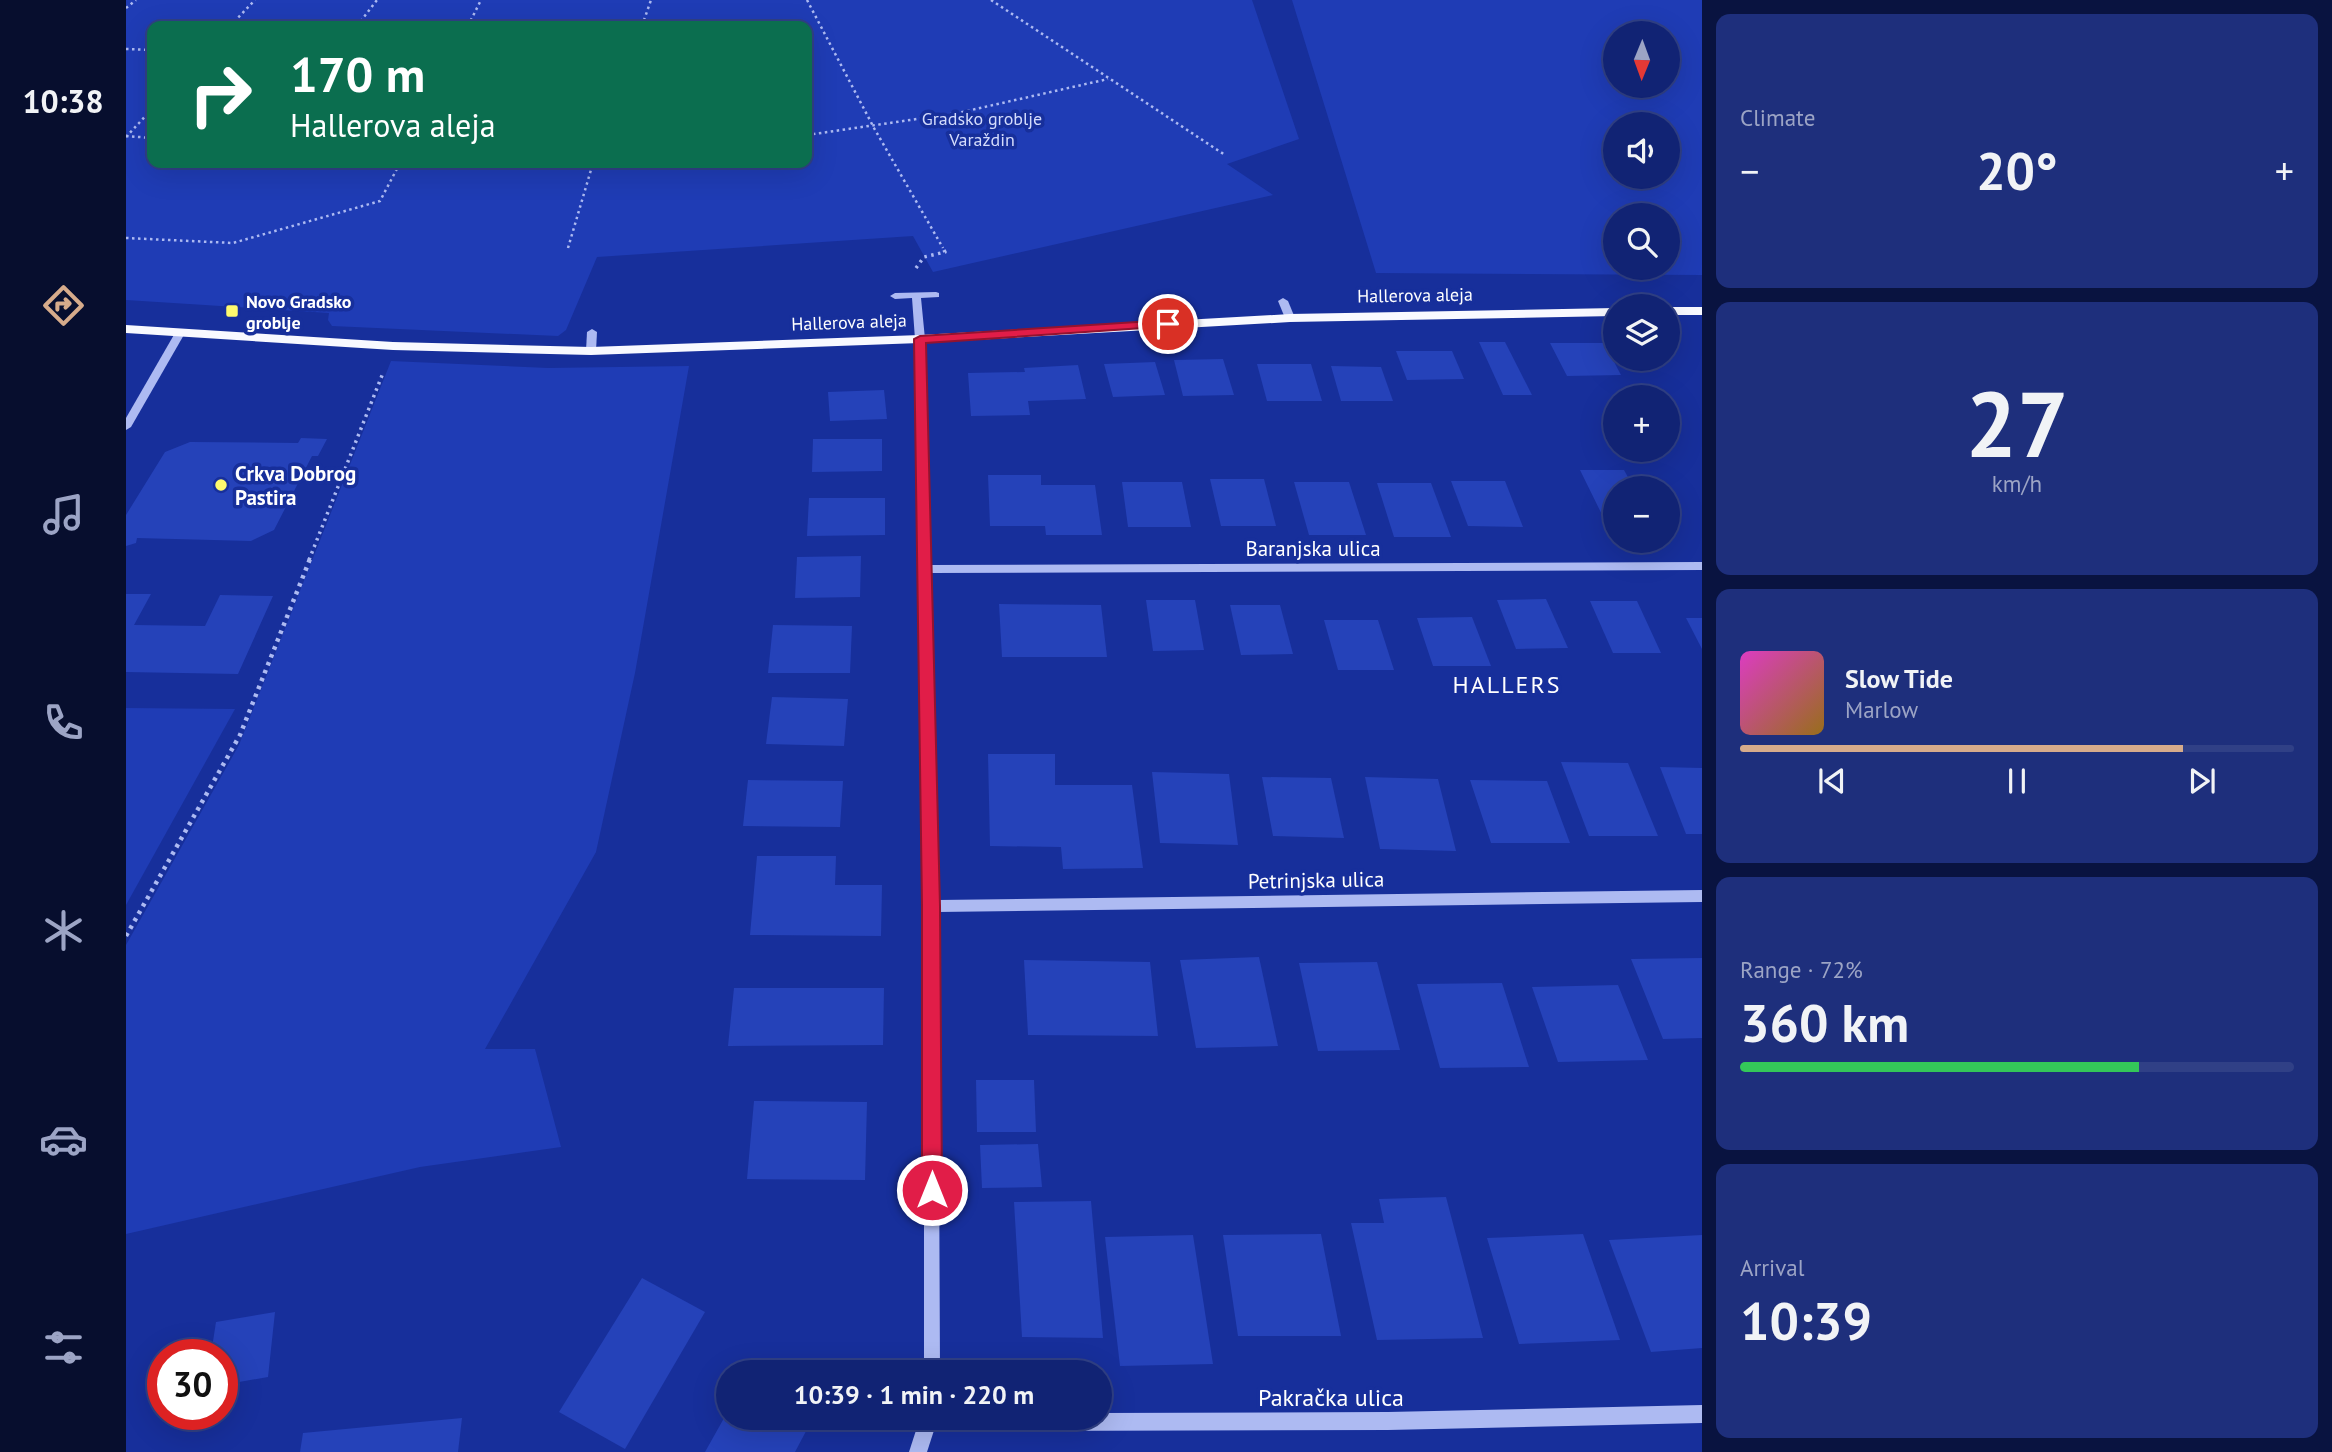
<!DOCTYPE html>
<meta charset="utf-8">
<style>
:root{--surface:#112374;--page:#1e2f7c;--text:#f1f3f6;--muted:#9ca4c5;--line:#304086;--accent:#d6ab8b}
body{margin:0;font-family:"PT Sans",sans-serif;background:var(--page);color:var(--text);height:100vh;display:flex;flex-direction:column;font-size:26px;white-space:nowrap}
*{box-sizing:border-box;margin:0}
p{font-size:23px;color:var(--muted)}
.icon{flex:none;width:38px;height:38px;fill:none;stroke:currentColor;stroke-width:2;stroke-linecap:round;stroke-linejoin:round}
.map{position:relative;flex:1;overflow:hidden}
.details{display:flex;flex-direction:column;gap:14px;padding:14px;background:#091340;width:630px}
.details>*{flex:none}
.hud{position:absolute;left:21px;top:21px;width:665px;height:147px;border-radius:14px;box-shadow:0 7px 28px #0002,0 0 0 2px var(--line);background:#0b6e4f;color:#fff;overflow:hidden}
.needle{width:46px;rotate:181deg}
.buttons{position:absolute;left:1477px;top:21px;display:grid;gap:14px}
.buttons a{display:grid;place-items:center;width:77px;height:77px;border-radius:50%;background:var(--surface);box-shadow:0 7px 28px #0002,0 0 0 2px var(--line);font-size:35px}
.speed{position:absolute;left:21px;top:1339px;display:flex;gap:14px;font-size:35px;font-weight:700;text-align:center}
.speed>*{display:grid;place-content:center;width:91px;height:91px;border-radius:50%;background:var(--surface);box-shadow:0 7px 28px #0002,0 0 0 2px var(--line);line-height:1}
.speed .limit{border:10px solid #d22;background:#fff;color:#111}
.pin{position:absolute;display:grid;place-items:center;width:60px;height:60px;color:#fff;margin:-30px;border:4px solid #fff;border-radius:50%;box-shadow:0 2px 7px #0007}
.me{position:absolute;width:77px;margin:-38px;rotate:0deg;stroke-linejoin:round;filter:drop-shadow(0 0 5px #0008)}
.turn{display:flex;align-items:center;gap:24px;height:147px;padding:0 28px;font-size:32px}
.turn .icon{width:91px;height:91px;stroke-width:2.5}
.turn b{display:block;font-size:49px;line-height:60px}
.big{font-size:52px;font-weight:800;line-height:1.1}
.details .tile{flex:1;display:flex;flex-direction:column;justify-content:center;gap:10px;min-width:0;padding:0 24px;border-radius:14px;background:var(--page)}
.details .dial{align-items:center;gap:0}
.dial b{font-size:91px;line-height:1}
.song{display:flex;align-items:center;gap:21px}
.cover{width:84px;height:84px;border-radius:10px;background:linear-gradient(135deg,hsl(310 70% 55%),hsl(40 70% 35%))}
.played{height:7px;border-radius:4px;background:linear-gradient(90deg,var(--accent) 80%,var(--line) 80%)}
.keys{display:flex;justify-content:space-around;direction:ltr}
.heat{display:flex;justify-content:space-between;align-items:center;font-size:38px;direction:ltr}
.charge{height:10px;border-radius:5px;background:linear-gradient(90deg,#34c759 72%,var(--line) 0)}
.trip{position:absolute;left:590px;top:1360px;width:396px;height:70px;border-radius:35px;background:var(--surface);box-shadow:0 7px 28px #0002,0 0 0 2px var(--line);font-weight:800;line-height:70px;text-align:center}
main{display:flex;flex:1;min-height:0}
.tabs{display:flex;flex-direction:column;width:126px;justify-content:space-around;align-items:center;background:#070e2e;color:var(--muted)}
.tabs .icon{width:49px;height:49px}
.tabs .selected{color:var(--accent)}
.tabs b{font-size:32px;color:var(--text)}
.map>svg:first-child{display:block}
.green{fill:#1f3cb5;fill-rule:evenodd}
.building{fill:#2542b9}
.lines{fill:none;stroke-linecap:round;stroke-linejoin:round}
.path-far2{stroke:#adbaf2;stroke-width:2.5;stroke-dasharray:2.5 3.5;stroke-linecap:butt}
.path-far1{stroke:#adbaf2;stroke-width:3.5;stroke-dasharray:2.5 4.5;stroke-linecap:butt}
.path{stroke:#adbaf2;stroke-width:4.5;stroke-dasharray:3.5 5;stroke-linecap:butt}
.minor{fill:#adbaf2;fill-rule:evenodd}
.major{fill:#f8f9ff;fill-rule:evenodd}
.route{fill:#e11d48;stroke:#92132f;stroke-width:2}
.poi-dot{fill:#fffa6e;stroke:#172f9b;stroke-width:2.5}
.labels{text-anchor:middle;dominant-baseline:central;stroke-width:7;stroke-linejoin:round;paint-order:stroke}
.far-park-label{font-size:18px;fill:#d4dcfc;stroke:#172f9b}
.far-street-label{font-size:18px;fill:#fff;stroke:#172f9b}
.far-poi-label{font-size:18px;font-weight:bold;fill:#fff;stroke:#172f9b;text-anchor:start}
.poi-label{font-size:21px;font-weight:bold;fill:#fff;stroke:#172f9b;text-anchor:start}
.street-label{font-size:21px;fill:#fff;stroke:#172f9b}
.quarter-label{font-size:24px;letter-spacing:2px;fill:#fff;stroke:#172f9b}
.near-street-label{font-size:24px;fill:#fff;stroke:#172f9b}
</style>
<main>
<nav class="tabs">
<b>10:38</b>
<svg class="icon selected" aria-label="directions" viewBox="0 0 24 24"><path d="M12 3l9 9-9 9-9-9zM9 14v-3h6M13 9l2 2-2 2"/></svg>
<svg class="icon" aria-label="music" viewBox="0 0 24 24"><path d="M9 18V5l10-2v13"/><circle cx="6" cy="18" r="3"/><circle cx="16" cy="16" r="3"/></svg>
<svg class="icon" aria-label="phone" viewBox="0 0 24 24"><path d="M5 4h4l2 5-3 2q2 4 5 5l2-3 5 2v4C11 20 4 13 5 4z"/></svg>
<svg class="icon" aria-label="climate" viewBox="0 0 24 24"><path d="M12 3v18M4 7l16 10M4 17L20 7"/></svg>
<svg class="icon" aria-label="car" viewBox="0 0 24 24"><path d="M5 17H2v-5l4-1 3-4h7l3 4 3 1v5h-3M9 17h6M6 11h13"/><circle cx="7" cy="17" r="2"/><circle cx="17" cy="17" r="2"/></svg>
<svg class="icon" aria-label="filters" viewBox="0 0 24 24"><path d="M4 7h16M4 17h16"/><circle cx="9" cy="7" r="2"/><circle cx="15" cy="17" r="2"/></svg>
</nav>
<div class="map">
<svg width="1576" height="1452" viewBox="0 0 1576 1452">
<rect width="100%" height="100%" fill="#172f9b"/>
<g class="green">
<path d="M0,0H1126L1173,139L1101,164L1147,195L807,272L787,236L471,257L440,330L432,336L206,326L202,320L203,313L0,300ZM681,26V163H26V26Z"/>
<path d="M1166,0H1576V275L1250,273ZM1489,33H1542V86H1489ZM1489,124H1542V177H1489ZM1489,215H1542V268H1489Z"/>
<path d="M265,361L422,368L563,366L509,673L470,852L359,1049H409L435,1147L294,1167L0,1234V945L113,745Z"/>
<path d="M0,708L109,709L0,905Z"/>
</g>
<g class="building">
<path d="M1353,342H1379L1406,395H1377Z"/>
<path d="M1424,343H1478L1495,375L1441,376Z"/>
<path d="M1270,351H1326L1338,379L1281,380Z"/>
<path d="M1097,359L1108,395L1057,396L1048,360Z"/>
<path d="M1029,362L1039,395L987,397L978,364Z"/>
<path d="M1131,364H1185L1196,401H1141Z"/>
<path d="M952,365L960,399L902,401L904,415L845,416L842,373L899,372L898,368Z"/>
<path d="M1205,366L1255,367L1267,401H1215Z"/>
<path d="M758,390L761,419L704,421L702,392Z"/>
<path d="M175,438L201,439L192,456H186L148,530L125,541L11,538L10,543L0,546V515L39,452L64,442L172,443Z"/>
<path d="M687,439H756V471L686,472Z"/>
<path d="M1454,470H1498L1508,488H1489V535H1486Z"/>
<path d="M862,475H915V485H969L976,535H920L919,526H864Z"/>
<path d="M1084,479H1138L1150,526H1095Z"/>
<path d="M1325,481H1379L1397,527L1342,526Z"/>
<path d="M996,482H1056L1065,527H1002Z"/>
<path d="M1168,482H1223L1240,535H1183Z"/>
<path d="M1251,483H1305L1325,537H1268Z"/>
<path d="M683,498H759V535L681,536Z"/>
<path d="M735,556L734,597L669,598L671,557Z"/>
<path d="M0,594H25L8,625L79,626L94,595L147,596L112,674L0,672Z"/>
<path d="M1420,599L1442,648L1390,649L1371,600Z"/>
<path d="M1020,600H1069L1078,650L1027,651Z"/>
<path d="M1464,601H1511L1535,653H1487Z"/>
<path d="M873,604L975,605L981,657H876Z"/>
<path d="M1104,605H1154L1167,654L1115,655Z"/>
<path d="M1346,617L1365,666H1307L1291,618Z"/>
<path d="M1560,618H1576V649Z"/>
<path d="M1198,620H1252L1268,670H1212Z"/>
<path d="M647,625L726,626L724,673H642Z"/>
<path d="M646,697L722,699L718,746L640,744Z"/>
<path d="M862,754H929V785H1006L1017,868L937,869L935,847L864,846Z"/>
<path d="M1435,762L1502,763L1532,836H1463Z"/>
<path d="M1534,767L1576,768V834H1560Z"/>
<path d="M1026,772L1103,774L1112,845L1034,843Z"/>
<path d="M1136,777L1205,778L1218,838L1147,836Z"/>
<path d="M1239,777L1312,779L1330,851L1254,849Z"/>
<path d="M622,780L717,781L714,827L617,826Z"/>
<path d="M1344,780L1421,781L1444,843H1365Z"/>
<path d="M631,856H710L709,885H756L755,936L624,935Z"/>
<path d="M1133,957L1152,1046L1070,1048L1054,960Z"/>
<path d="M1576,958V1038L1537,1039L1505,959Z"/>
<path d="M898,960L1024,962L1032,1036L902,1035Z"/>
<path d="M1251,962L1274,1050L1192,1051L1173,963Z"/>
<path d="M1376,983L1403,1067L1314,1068L1291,984Z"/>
<path d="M1492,985L1522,1060L1432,1062L1406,987Z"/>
<path d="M608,988H758L757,1045L602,1046Z"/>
<path d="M850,1080H908L910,1132H851Z"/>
<path d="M628,1101L741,1102L739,1180L621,1179Z"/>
<path d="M912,1144L916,1187L856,1188L854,1145Z"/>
<path d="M1320,1197L1357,1338L1251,1340L1225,1223H1258L1253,1199Z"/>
<path d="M965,1201L977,1338L896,1337L888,1202Z"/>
<path d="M1195,1234L1215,1336H1112L1097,1235Z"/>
<path d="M1457,1234L1494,1340L1393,1344L1361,1238Z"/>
<path d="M1067,1235L1087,1364L994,1366L979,1237Z"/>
<path d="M1576,1235V1348L1525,1352L1483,1240Z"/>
<path d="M516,1278L579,1312L499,1449L433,1412Z"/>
<path d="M149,1312L142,1377L96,1385V1354H85L90,1322Z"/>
<path d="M602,1411V1418H687L669,1452H579Z"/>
<path d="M336,1418L332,1452H174L177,1433Z"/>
</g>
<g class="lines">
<g class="path-far2">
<path d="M681,0L748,128L817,248"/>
<path d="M865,0L1099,155"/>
<path d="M0,8L10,0"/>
<path d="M104,26L129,0"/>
<path d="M231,26L251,0"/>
<path d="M342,26L355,0"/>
<path d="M516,26L525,0"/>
<path d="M0,49L26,50"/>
<path d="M681,135L832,113L982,79"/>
<path d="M0,136L26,138"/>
<path d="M0,137L26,109"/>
<path d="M0,238L107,243L254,201L274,163"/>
<path d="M442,248L467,163"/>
</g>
<g class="path-far1">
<path d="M790,268L798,257L819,252L816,246"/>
<path d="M183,560L257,373"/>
</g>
<path class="path" d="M0,936L114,735L184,559"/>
<g class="minor">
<path d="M810,292L813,293V297L795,298L799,339L804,565L1576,562V570L804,573L812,900L1576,890V902L812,912L814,1372H798V906L789,339L786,298L769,299L764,296L769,293Z"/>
<path d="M1157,298L1162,301L1169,318L1167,320H1161L1159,318L1152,301Z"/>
<path d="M466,329L471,332L470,351L465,354L460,351L461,332Z"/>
<path d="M54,330L59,333L5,427L0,430V418L49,333Z"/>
<path d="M1576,1405V1423L1262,1430L857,1431L829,1424L826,1418H973V1413L1262,1412Z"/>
<path d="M794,1418H812L801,1452H783Z"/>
</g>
<g class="major">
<rect x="1542" y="307" width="34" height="8"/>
<path d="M1489,308V316L1164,322L794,343L465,355L267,350L0,333V325L267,342L465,347L794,335L1164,314Z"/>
</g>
</g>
<path class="route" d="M1042,320L1046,321V326L800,343L814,906L816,1190L813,1197L806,1200L799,1197L796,1190V906L788,339L794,336Z"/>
<g class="poi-dot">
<rect x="99" y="304" width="14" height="14" rx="3.5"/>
<circle cx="95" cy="485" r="7"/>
</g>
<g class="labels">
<g class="far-park-label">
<text x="856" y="118">Gradsko groblje<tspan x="856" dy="21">Varaždin</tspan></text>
</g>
<g class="far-street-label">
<text transform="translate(1289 295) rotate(-1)">Hallerova aleja</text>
<text transform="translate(723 322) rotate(-2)">Hallerova aleja</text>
</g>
<g class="far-poi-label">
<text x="120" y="301">Novo Gradsko<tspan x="120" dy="21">groblje</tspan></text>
</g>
<g class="poi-label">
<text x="109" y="473">Crkva Dobrog<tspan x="109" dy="24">Pastira</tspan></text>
</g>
<g class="street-label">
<text x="1187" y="548">Baranjska ulica</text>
<text transform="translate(1190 880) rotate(-1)">Petrinjska ulica</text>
</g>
<g class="quarter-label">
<text x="1381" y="684">HALLERS</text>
</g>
<g class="near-street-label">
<text x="1205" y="1397">Pakračka ulica</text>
</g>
</g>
</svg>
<div class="buttons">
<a><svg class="needle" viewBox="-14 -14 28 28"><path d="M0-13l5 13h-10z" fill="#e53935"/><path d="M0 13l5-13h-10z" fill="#9ca4c5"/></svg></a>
<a><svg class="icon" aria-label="sound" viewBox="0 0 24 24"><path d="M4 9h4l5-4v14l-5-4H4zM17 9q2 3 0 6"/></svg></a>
<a><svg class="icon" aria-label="search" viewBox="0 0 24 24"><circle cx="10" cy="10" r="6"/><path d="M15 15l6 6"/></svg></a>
<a><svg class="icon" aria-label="layers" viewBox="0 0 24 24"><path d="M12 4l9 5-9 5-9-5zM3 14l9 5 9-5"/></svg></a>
<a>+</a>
<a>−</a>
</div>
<div class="speed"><div class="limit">30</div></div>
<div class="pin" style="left:1042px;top:324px;background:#d93025"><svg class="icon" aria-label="arrive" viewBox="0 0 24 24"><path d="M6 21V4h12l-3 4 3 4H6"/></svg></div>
<svg class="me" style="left:806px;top:1190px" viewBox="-20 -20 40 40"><circle r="17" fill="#e11d48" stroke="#fff" stroke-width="3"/><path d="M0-11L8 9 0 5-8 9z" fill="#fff"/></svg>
<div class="trip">10:39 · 1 min · 220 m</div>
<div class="hud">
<div class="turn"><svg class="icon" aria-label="right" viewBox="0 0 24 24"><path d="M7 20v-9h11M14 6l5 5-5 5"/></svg><div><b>170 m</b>Hallerova aleja</div></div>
</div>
</div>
<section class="details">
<div class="tile"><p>Climate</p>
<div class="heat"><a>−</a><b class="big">20°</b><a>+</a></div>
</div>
<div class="tile dial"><b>27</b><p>km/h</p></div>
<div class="tile">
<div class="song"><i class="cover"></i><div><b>Slow Tide</b><p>Marlow</p></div></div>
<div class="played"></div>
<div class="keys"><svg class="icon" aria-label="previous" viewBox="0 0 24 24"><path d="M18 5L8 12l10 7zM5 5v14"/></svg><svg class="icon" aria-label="pause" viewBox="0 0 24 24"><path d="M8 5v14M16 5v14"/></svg><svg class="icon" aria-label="next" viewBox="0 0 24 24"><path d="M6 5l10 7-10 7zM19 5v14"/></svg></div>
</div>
<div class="tile"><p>Range · 72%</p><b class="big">360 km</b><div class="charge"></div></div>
<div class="tile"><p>Arrival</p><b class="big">10:39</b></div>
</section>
</main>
